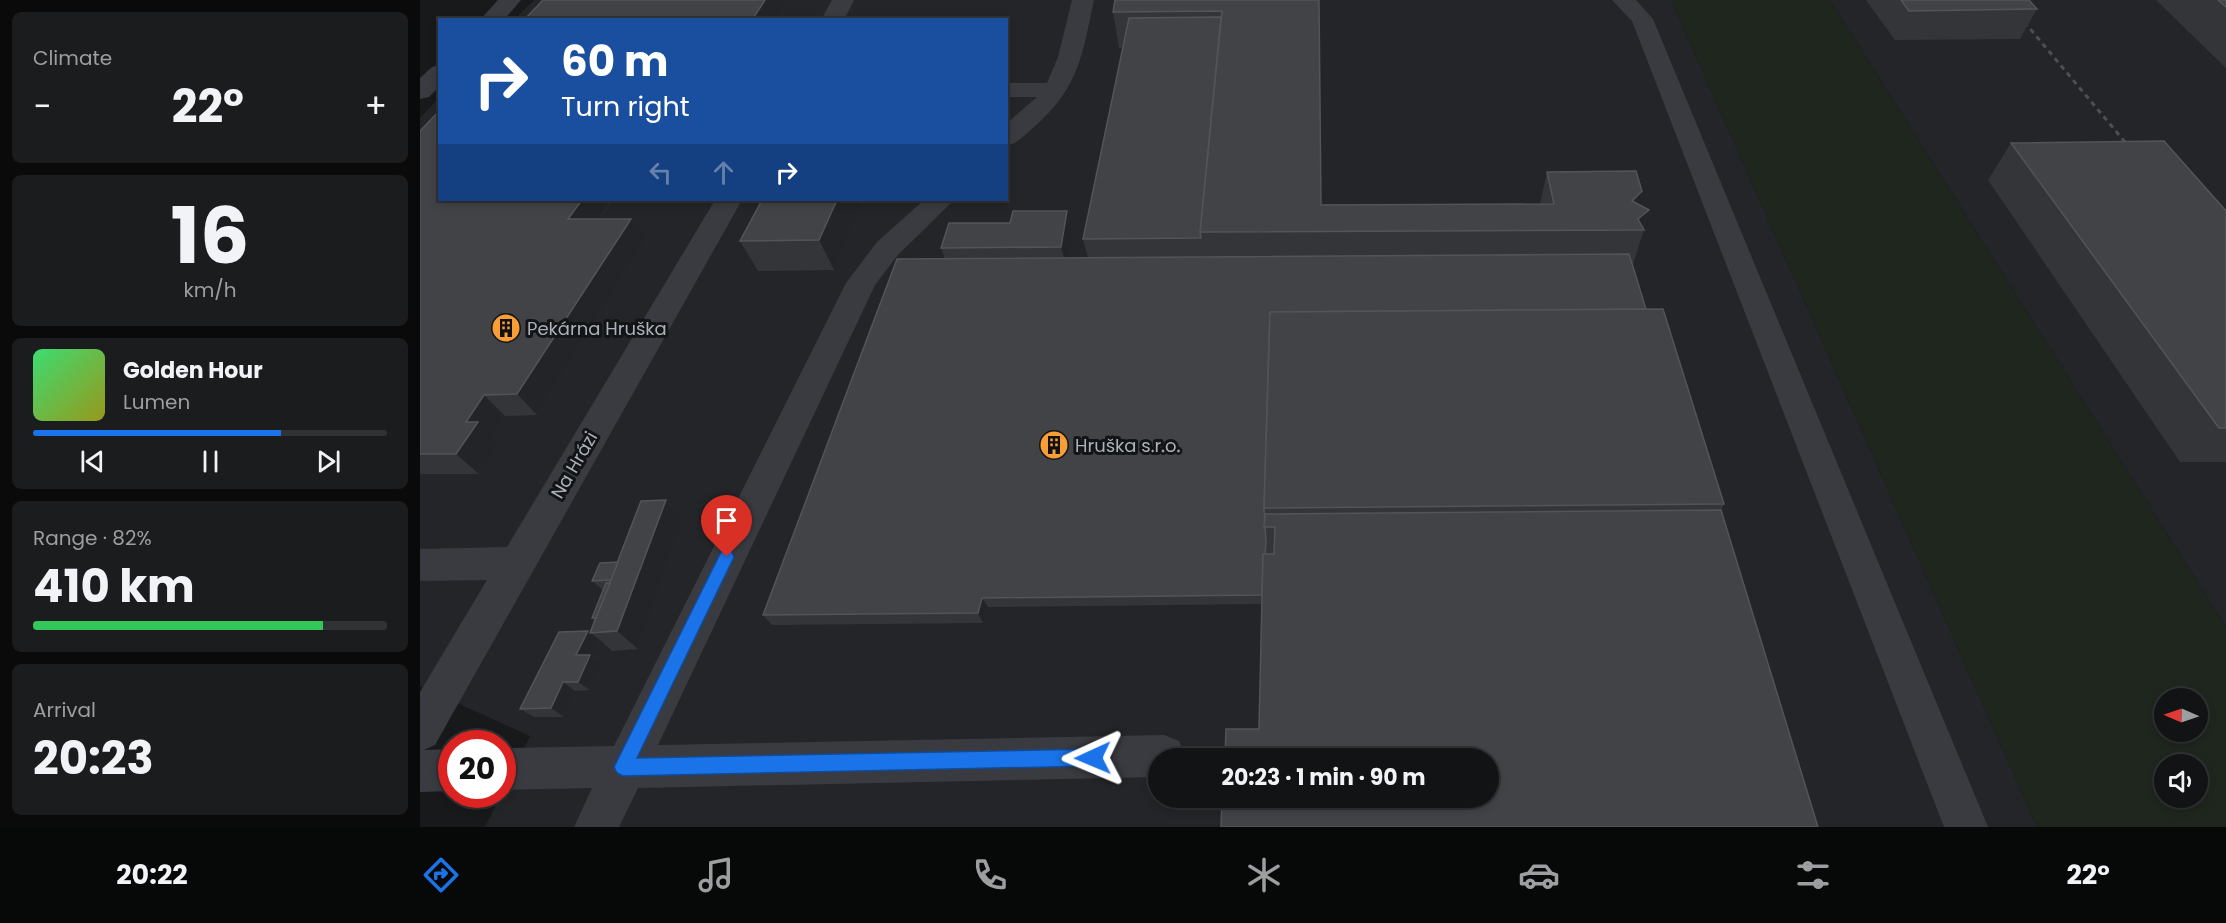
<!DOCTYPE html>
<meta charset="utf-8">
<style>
:root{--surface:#121314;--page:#1b1c1d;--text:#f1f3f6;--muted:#9c9ea0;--line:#313234;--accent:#1a73e8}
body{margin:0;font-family:Poppins,sans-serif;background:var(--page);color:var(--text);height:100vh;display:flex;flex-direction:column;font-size:22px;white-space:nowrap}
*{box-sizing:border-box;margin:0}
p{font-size:20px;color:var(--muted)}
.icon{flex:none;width:33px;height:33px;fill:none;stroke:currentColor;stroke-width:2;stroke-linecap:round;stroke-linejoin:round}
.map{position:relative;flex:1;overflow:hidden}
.sheet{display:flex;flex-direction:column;gap:12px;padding:12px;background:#0a0a0b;width:420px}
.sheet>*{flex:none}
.top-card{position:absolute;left:18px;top:18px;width:570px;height:183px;border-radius:0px;box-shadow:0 3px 9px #0003,0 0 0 2px var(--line);background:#1a4fa0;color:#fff;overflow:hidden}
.needle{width:39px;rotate:272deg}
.tools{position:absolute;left:1734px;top:688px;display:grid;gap:12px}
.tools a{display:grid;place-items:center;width:54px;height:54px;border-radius:50%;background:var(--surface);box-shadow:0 3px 9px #0003,0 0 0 2px var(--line);font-size:30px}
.speed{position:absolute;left:18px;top:730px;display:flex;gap:12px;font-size:30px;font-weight:700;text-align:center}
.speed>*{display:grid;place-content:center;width:78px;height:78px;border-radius:50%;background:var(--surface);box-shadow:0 3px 9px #0003,0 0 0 2px var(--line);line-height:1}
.speed .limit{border:9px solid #d22;background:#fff;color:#111}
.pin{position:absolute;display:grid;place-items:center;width:51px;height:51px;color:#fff;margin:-62px -26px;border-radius:50% 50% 50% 0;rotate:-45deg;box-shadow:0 0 6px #0007}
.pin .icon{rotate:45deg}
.me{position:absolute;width:66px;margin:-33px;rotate:269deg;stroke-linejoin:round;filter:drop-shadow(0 0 4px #0008)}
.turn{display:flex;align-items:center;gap:21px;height:126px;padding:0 24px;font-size:27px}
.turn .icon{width:78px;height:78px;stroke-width:2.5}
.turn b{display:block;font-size:42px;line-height:51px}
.lanes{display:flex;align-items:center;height:57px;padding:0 24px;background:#0003;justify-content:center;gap:30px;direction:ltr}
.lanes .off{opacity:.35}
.big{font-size:45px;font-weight:700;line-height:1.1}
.sheet .card{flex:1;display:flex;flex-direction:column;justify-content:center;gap:9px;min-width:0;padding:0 21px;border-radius:9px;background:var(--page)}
.sheet .dial{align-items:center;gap:0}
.dial b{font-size:78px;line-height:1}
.song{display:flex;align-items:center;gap:18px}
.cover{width:72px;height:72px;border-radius:9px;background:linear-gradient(135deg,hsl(140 70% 55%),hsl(60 70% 35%))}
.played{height:6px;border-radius:3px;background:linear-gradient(90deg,var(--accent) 70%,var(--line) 70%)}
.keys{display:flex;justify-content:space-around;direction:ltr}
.heat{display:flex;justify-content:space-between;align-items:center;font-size:33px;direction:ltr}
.charge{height:9px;border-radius:4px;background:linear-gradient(90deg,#34c759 82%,var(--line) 0)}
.trip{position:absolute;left:728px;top:748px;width:351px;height:60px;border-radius:30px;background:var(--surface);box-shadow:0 3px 9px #0003,0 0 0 2px var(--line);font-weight:700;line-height:60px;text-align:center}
.menu{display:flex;height:96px;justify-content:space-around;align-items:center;background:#070808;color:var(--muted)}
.menu .icon{width:42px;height:42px}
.menu .current{color:var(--accent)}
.menu b{font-size:27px;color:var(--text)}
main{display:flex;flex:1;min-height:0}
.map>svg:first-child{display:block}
.built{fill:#242528;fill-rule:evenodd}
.green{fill:#1e261e;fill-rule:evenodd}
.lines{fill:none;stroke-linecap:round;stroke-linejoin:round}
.minor{fill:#393b40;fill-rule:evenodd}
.rail{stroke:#4c4f55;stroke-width:3;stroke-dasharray:5 4.5;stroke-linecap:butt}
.wall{fill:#343539}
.shaded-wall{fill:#232427}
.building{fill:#414347;stroke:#515459;stroke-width:1.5}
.route{fill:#1a73e8;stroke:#114b97;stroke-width:1.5}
.labels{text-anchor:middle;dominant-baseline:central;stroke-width:6;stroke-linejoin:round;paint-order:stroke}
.poi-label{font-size:18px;fill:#aab1bb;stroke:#131416;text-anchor:start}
.street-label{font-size:18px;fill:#aab1bb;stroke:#131416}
</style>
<main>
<section class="sheet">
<div class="card"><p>Climate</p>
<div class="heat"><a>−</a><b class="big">22°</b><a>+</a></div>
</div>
<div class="card dial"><b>16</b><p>km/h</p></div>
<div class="card">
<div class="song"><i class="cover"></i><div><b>Golden Hour</b><p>Lumen</p></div></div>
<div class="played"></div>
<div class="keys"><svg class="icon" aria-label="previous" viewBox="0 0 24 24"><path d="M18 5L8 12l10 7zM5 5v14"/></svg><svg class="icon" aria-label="pause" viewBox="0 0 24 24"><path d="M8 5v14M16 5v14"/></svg><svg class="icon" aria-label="next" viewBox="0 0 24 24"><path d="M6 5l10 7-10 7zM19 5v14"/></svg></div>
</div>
<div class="card"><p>Range · 82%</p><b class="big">410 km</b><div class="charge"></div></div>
<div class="card"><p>Arrival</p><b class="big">20:23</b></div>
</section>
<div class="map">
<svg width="1806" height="827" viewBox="0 0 1806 827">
<rect width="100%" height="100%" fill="#18191b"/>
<g class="built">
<path d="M114,0H1251L1617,827H65L110,736L0,686V118L19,98L20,200H586V20L95,19ZM738,759H1068V798H738Z"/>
<path d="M1410,0H1806V627Z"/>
</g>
<path class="green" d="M1251,0H1410L1806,627V827H1617ZM1744,699H1778V732H1744ZM1744,765H1778V798H1744Z"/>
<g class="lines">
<g class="minor">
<path d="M78,0H101L84,20H60Z"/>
<path d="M412,0H434L424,20H401Z"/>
<path d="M652,0H674C662,56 659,88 613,128C605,135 598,143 586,146V124L617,97H586V83H627L638,57Z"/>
<path d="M1192,0H1216L1233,19L1568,827H1524L1212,21Z"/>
<path d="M20,65V86L9,97L0,99V78L12,67Z"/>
<path d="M295,200H322L15,745L4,750L32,749V791L0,792V692L67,580L0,581V549L87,547Z"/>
<path d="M504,200H534L477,256L455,285L238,745L744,735L759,741L765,756L764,759H738V777L218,788L199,827H154L172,788L82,790V748L194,746L426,283L457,242Z"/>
</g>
<path class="rail" d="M1586,0L1715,154"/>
</g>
<g class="wall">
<path d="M899,0L901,205L1120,204L1127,172L1218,204L1229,210L1223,229L1224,230L1213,264L1226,309L1304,504L1301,510L839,729L842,604L568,607L563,623L352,625L343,615L525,259L521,248L590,223L647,211L652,233L648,258H668L663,239L703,48H699L693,12Z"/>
<path d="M1446,0H1609L1617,9L1600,39L1475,40Z"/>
<path d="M1736,0H1806V68Z"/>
<path d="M0,131L20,200H193L179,219L226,240L117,415L85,416L72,435L80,442L59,474H0Z"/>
<path d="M1591,143L1806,211V462H1760L1568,180Z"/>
<path d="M444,200L414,270L338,271L320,241Z"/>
<path d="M246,500L264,519L218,649L192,651L180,640L172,656L182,664L170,690L155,691L144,717H114L100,709L168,631L170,633L175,621L172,618L183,590L172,581L198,562Z"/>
</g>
<g class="shaded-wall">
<path d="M345,0H362L364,5L355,20H332Z"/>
<path d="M1222,191L1211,228L1212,201Z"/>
<path d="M162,200H192L164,241L148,219Z"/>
<path d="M417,200H444L414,270L399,240Z"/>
<path d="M1229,210L1222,230L1218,219Z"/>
<path d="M647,211L652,233L647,269L641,247Z"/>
<path d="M211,219L226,240L117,415L97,394Z"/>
<path d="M64,395L85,416L72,435L80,442L59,474L36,454L46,422Z"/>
<path d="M246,500L264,519L218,649L197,631Z"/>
<path d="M562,598L568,607L563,623L558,613Z"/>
<path d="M168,631L180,640L172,656L182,664L170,690L158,682L156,655Z"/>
<path d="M143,682L155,691L144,717L131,708Z"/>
</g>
<g class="building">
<path d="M123,0H345L332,20H104Z"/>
<path d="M695,0H899L901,205L1134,204L1127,172L1216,171L1222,191L1212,201L1229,210L1218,219L1224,230L780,232L802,11L693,12Z"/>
<path d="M1481,0H1609L1617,9L1489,11Z"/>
<path d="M1798,0H1806V7Z"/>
<path d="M801,17L780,232L781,238L663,239L709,18Z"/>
<path d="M20,110V200H162L148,219H211L97,394L64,395L46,422H58L36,454H0V131Z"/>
<path d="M1744,141L1806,211V428H1799L1591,143Z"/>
<path d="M342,200H417L399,240L320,241Z"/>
<path d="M593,211H647L641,247L521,248L529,223H590Z"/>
<path d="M1209,254L1226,309L850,312L844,508L846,543L845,554H843L842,595L562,598L558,613L343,615L477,259Z"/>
<path d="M1243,309L1304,504L844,508L850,312Z"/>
<path d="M246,500L197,631L170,633L221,501Z"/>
<path d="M1301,510L1398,827H801L802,798H1068V759H805L806,729H839L843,554H854L855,527H844L845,514Z"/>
<path d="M198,562L191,580L172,581L180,563Z"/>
<path d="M186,583H190L176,618H172Z"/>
<path d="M168,631L156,655H170L158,682H143L131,708L100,709L139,632Z"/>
</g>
<path class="route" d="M307,550L312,552L314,557L217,758L673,749L680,752L682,758L680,764L673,766L203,776L197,773L194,767L197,761L301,552Z"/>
<defs>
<g id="building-disc" transform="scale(1.5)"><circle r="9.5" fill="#f89e34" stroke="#131416"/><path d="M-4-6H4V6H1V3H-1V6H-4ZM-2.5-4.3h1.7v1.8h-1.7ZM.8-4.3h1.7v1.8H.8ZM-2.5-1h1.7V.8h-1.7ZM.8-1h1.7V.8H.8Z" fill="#111"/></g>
</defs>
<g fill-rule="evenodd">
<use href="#building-disc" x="86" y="328"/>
<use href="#building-disc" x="634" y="445"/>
</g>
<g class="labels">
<g class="poi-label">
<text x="107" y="328">Pekárna Hruška</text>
<text x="655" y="445">Hruška s.r.o.</text>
</g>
<g class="street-label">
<text transform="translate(154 465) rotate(-60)">Na Hrázi</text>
</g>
</g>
</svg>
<div class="tools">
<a><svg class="needle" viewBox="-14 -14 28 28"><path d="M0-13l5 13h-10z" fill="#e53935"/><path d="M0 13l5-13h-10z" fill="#9c9ea0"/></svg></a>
<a><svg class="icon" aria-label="sound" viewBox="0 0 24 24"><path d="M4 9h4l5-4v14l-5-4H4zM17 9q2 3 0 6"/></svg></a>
</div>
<div class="speed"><div class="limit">20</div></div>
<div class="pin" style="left:307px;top:557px;background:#d93025"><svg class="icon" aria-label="arrive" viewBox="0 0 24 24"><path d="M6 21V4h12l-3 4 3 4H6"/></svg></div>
<svg class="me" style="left:673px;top:758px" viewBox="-20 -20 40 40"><path d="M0-17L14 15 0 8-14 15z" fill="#1a73e8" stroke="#fff" stroke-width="4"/></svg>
<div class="trip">20:23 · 1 min · 90 m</div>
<div class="top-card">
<div class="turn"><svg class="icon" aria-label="right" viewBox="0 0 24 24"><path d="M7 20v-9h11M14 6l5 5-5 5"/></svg><div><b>60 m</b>Turn right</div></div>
<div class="lanes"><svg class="icon off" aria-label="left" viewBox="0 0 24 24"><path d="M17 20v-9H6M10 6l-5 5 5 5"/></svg><svg class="icon off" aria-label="ahead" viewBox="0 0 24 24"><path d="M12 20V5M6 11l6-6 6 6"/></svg><svg class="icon" aria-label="right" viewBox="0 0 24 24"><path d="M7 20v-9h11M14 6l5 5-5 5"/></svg></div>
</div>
</div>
</main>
<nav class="menu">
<b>20:22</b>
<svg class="icon current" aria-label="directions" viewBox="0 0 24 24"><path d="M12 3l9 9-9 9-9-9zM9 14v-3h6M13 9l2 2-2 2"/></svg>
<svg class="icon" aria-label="music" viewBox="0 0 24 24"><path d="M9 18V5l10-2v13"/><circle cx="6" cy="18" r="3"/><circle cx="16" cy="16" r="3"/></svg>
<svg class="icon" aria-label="phone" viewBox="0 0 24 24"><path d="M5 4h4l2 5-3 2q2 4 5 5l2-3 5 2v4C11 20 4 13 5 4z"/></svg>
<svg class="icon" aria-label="climate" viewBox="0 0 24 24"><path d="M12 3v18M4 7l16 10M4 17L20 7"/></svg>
<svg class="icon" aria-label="car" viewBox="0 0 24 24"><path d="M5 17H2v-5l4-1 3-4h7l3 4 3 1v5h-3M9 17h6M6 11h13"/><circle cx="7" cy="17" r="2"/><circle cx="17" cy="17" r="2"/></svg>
<svg class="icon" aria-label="filters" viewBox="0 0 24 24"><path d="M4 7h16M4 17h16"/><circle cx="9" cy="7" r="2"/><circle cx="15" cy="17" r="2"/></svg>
<b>22°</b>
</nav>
